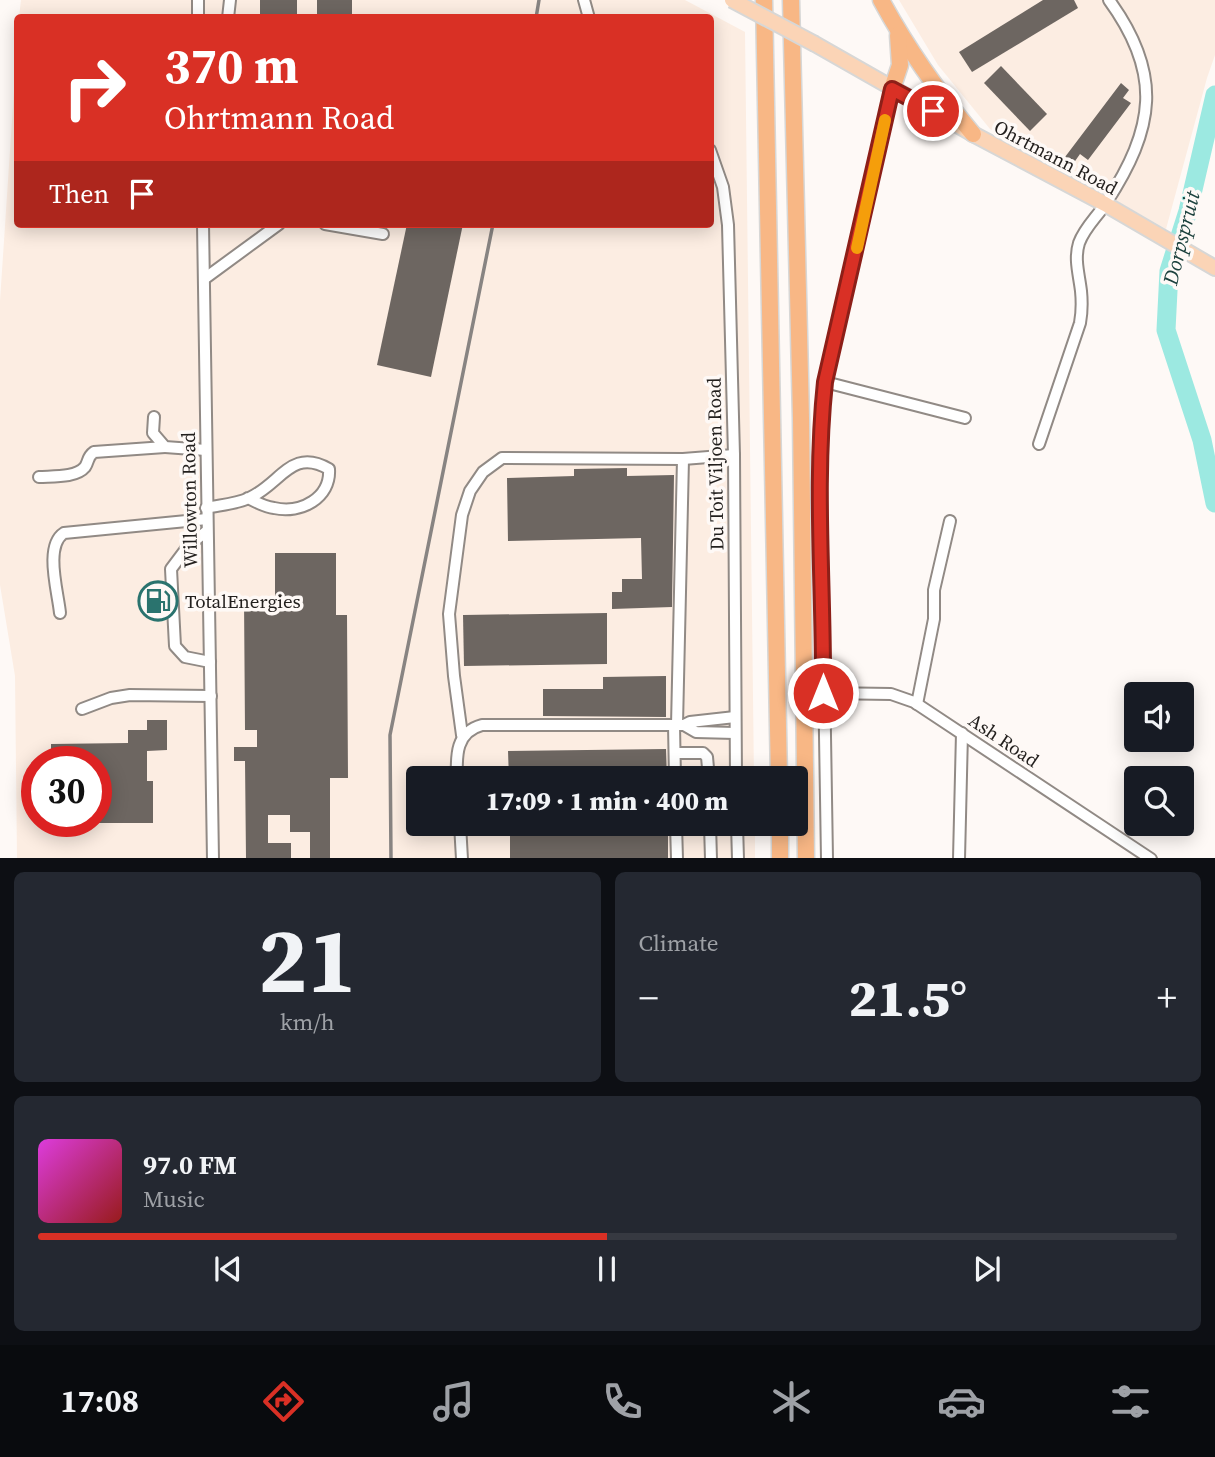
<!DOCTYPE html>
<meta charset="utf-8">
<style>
:root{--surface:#171b24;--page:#242831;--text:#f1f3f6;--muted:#9ea1a6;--line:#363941;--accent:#d93025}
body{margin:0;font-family:"Source Serif 4",serif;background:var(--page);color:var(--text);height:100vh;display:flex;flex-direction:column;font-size:26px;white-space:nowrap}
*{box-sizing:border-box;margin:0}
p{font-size:23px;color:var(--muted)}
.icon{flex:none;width:38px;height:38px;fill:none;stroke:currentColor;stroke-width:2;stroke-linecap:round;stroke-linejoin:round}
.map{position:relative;height:858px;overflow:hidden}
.details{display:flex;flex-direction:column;gap:14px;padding:14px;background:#0d0f14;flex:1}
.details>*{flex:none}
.hud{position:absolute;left:14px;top:14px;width:700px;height:214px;border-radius:7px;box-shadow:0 4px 18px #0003;background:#d93025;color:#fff;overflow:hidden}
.controls{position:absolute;left:1124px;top:682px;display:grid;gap:14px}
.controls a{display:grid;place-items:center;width:70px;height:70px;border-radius:7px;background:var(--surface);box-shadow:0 4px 18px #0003;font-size:35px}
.speed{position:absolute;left:21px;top:746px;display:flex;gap:14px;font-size:35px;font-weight:700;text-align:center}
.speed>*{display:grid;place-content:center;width:91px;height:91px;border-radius:50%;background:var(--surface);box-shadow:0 4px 18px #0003;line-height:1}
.speed .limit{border:10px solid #d22;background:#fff;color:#111}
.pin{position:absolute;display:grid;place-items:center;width:60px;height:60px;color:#fff;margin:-30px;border:4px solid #fff;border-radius:50%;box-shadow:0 2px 7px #0007}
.me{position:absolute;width:77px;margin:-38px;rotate:0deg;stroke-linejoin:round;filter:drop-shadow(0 0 5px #0008)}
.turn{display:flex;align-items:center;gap:24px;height:147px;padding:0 35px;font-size:32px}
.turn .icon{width:91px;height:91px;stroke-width:2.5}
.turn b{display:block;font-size:49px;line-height:60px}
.then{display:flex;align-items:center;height:66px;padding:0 35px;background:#0003;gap:14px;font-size:26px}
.big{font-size:52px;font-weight:800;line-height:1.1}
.details .tile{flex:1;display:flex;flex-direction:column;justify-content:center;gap:10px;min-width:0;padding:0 24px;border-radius:10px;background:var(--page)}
.details .dial{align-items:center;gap:0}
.dial b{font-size:91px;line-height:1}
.song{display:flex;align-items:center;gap:21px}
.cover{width:84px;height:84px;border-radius:10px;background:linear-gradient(135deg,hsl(300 70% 55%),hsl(0 70% 35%))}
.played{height:7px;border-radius:4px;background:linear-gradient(90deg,var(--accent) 50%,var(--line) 50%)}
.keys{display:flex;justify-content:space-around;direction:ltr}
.heat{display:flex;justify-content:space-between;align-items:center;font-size:38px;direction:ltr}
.details .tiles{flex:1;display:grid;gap:14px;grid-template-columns:1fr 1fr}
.tile:last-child{grid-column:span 2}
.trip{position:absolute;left:406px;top:766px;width:402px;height:70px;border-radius:7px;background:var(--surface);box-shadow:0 4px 18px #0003;font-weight:800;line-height:70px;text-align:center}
.tabs{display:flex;height:112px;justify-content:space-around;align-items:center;background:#090b0e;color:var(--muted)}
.tabs .icon{width:49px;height:49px}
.tabs .selected{color:var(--accent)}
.tabs b{font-size:32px;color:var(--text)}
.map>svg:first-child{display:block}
.built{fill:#fcede2;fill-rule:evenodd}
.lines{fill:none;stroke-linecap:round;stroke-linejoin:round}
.river{stroke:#9ce9e1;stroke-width:19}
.building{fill:#6d6661}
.minor-casing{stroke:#918a85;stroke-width:14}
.major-casing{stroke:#d7d7d6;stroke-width:18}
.highway-casing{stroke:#d7d7d6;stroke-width:19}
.minor{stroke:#fff;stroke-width:10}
.major{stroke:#fbd4b6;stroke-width:14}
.highway{stroke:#f8b785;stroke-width:16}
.rail{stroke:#888482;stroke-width:3.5}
.major-bridge-casing{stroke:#d7d7d6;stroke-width:18;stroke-linecap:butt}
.major-bridge{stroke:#fbd4b6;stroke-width:14}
.route-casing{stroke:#8d1f18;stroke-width:18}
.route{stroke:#d93025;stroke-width:12}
.slow{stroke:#f59e0b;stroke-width:12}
.labels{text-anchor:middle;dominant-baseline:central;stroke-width:7;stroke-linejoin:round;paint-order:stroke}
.street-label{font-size:19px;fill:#221f1d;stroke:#fef9f6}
.poi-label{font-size:19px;fill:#221f1d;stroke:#fef9f6;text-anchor:start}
.water-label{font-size:21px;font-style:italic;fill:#1d423e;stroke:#fef9f6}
</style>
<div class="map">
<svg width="1215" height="859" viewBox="0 0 1215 859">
<rect width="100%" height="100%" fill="#fef9f6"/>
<g class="built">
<path d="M21,0H685L745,32L754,779H418V824H755V858H17L15,676L0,585V301L17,45L18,224H710V18L19,17ZM37,761H96V821H37Z"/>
<path d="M899,0H1215V55L1207,78L1166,229L990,129L938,65Z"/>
</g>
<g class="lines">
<path class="river" d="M1215,95L1188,211L1169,271L1166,330L1202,440L1215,503"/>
</g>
<g class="building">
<rect x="260" y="0" width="37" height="18"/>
<rect x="317" y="0" width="35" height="18"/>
<path d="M1043,0H1074L1078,8L972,72L959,52Z"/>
<path d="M1001,66L1047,114L1030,131L984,83Z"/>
<path d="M1121,83L1129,90L1123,98L1131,103L1088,160L1080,154L1073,164L1065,157Z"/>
<path d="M407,224H463L431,377L377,365Z"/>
<path d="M627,468V476L674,475L672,607L612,609V592H622V579H642L641,538L508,541L507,478L574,476V469Z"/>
<path d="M275,553H336V615H347L348,778H330V858H310V832H290V815H268V843H291V858H246L245,761H234V747H257V730H245L244,599H275Z"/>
<path d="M607,613V664L464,666L463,615Z"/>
<path d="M666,676V717L543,716V689H603V677Z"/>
<path d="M147,720H167V750L147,751V781H153V823H96V761H51V744L128,743V730H147Z"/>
<path d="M666,749L667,779H509L508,751Z"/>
<rect x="510" y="824" width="158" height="34"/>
</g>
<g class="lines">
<g class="minor-casing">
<g id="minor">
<path d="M198,0V18"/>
<path d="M584,0L589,18"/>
<path d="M228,18L230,0"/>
<path d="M710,150L723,187L728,225L734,455L736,779"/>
<path d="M203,224L213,859"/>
<path d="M325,224L383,234"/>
<path d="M204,279L279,224"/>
<path d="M825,382L965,418"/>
<path d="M154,417L153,433L165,447L206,450"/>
<path d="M1039,444L1080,323C1082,312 1082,301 1081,291C1079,274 1074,259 1079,243C1085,227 1097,217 1106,203C1155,128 1163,74 1109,0"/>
<path d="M683,459L734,455"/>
<path d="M39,477C52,476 76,478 85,467C89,461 87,457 94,452L165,447"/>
<path d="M206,508C220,505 236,504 249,498C281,484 291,447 329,469C331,498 301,514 274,508C265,507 256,502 248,498"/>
<path d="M207,531L189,545L171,569L175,646L185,657L210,662"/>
<path d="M60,613C58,592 44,546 64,533L207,519"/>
<path d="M823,693L891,694L914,702L1151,859"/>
<path d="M917,704L934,619V590L950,521"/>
<path d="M82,709L111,698L130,695L211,696"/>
<path d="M674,725L675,779"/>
<path d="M684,725L696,732L735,733"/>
<path d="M462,735L454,676L449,614L462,515L470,491L483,472L502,458L683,459L677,725"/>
<path d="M675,753H703L707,757L709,779"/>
<path d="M457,779C456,755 456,732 482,725H684L690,722L735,717"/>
<path d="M460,824L462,859"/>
<path d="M676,824L677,859"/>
<path d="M710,824L711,859"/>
<path d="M737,824L738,859"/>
<path d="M827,859L820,428L825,382L892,89"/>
<path d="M959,859L962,733"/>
</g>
</g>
<g class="major-casing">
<path id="major" d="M815,44L973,134L1105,204L1215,268"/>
</g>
<g class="highway-casing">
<g id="highway">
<path d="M764,0L779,779"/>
<path d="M791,0L801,418L806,859"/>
<path d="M881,0C907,48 938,92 973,134"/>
<path d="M892,89L900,65L898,35"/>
<path d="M780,824V859"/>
</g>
</g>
<use href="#minor" class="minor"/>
<use href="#major" class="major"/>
<use href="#highway" class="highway"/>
<g class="rail">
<path d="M536,18L539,0"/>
<path d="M391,859L390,735L493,224"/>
</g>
<g class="major-bridge-casing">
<path id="major-bridge" d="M732,0L815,44"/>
</g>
<use href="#major-bridge" class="major-bridge"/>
</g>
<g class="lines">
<g class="route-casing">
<path id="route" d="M823,693C824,589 814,485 825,382L892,89L933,111"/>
</g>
<use href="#route" class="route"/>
<path class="slow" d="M857,248L885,120"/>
</g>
<defs>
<g id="fuel-ring" transform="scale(2.0125)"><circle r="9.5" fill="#fef9f6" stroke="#2a736e" stroke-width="1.5"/><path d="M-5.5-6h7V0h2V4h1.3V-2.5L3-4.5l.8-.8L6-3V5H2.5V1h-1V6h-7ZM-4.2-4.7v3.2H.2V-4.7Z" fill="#2a736e"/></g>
</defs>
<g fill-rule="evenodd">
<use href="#fuel-ring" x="158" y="601"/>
</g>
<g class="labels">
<g class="street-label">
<text transform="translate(1056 157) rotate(28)">Ohrtmann Road</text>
<text transform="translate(715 464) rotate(-91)">Du Toit Viljoen Road</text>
<text transform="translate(189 500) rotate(-91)">Willowton Road</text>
<text transform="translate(1004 740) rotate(34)">Ash Road</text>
</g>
<g class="poi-label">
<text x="185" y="601">TotalEnergies</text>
</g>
<g class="water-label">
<text transform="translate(1181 238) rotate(-76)">Dorpspruit</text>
</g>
</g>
</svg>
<div class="controls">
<a><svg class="icon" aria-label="sound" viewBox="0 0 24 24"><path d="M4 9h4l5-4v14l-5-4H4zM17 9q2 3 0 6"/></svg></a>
<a><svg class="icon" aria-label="search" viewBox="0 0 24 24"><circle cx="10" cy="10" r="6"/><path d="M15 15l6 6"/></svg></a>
</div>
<div class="speed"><div class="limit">30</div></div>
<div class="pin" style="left:933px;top:111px;background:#d93025"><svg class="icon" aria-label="arrive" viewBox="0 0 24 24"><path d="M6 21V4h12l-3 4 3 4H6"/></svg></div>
<svg class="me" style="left:823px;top:693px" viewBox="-20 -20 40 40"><circle r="17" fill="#d93025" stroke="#fff" stroke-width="3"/><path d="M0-11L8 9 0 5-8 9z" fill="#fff"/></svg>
<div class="trip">17:09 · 1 min · 400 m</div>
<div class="hud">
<div class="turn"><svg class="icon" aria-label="right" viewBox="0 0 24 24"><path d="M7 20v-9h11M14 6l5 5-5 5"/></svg><div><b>370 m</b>Ohrtmann Road</div></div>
<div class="then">Then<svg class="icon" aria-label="arrive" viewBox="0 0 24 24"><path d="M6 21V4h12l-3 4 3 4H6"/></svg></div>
</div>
</div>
<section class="details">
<div class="tiles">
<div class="tile dial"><b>21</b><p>km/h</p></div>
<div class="tile"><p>Climate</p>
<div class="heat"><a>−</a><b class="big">21.5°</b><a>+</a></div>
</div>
<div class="tile">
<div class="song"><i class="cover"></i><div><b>97.0 FM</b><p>Music</p></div></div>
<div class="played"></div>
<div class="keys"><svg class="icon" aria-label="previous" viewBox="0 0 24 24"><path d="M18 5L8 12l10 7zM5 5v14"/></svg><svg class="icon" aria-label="pause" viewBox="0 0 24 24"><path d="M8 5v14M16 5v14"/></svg><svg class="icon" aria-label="next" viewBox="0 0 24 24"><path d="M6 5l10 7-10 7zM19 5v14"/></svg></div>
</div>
</div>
</section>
<nav class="tabs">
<b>17:08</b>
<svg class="icon selected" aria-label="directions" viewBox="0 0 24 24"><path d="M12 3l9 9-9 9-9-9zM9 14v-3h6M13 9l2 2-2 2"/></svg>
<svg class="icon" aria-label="music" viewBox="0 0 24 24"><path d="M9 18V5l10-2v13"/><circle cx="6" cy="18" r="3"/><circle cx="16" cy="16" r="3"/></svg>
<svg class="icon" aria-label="phone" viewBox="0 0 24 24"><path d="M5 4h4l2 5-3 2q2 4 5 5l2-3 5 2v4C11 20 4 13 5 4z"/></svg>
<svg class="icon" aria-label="climate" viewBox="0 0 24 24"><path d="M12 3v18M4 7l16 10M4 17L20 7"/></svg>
<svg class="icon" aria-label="car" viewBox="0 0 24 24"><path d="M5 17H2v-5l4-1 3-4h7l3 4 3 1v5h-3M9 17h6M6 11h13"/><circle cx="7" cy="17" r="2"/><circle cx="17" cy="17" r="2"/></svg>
<svg class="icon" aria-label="filters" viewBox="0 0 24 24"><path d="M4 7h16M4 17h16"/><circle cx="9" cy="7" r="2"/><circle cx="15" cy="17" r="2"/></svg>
</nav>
